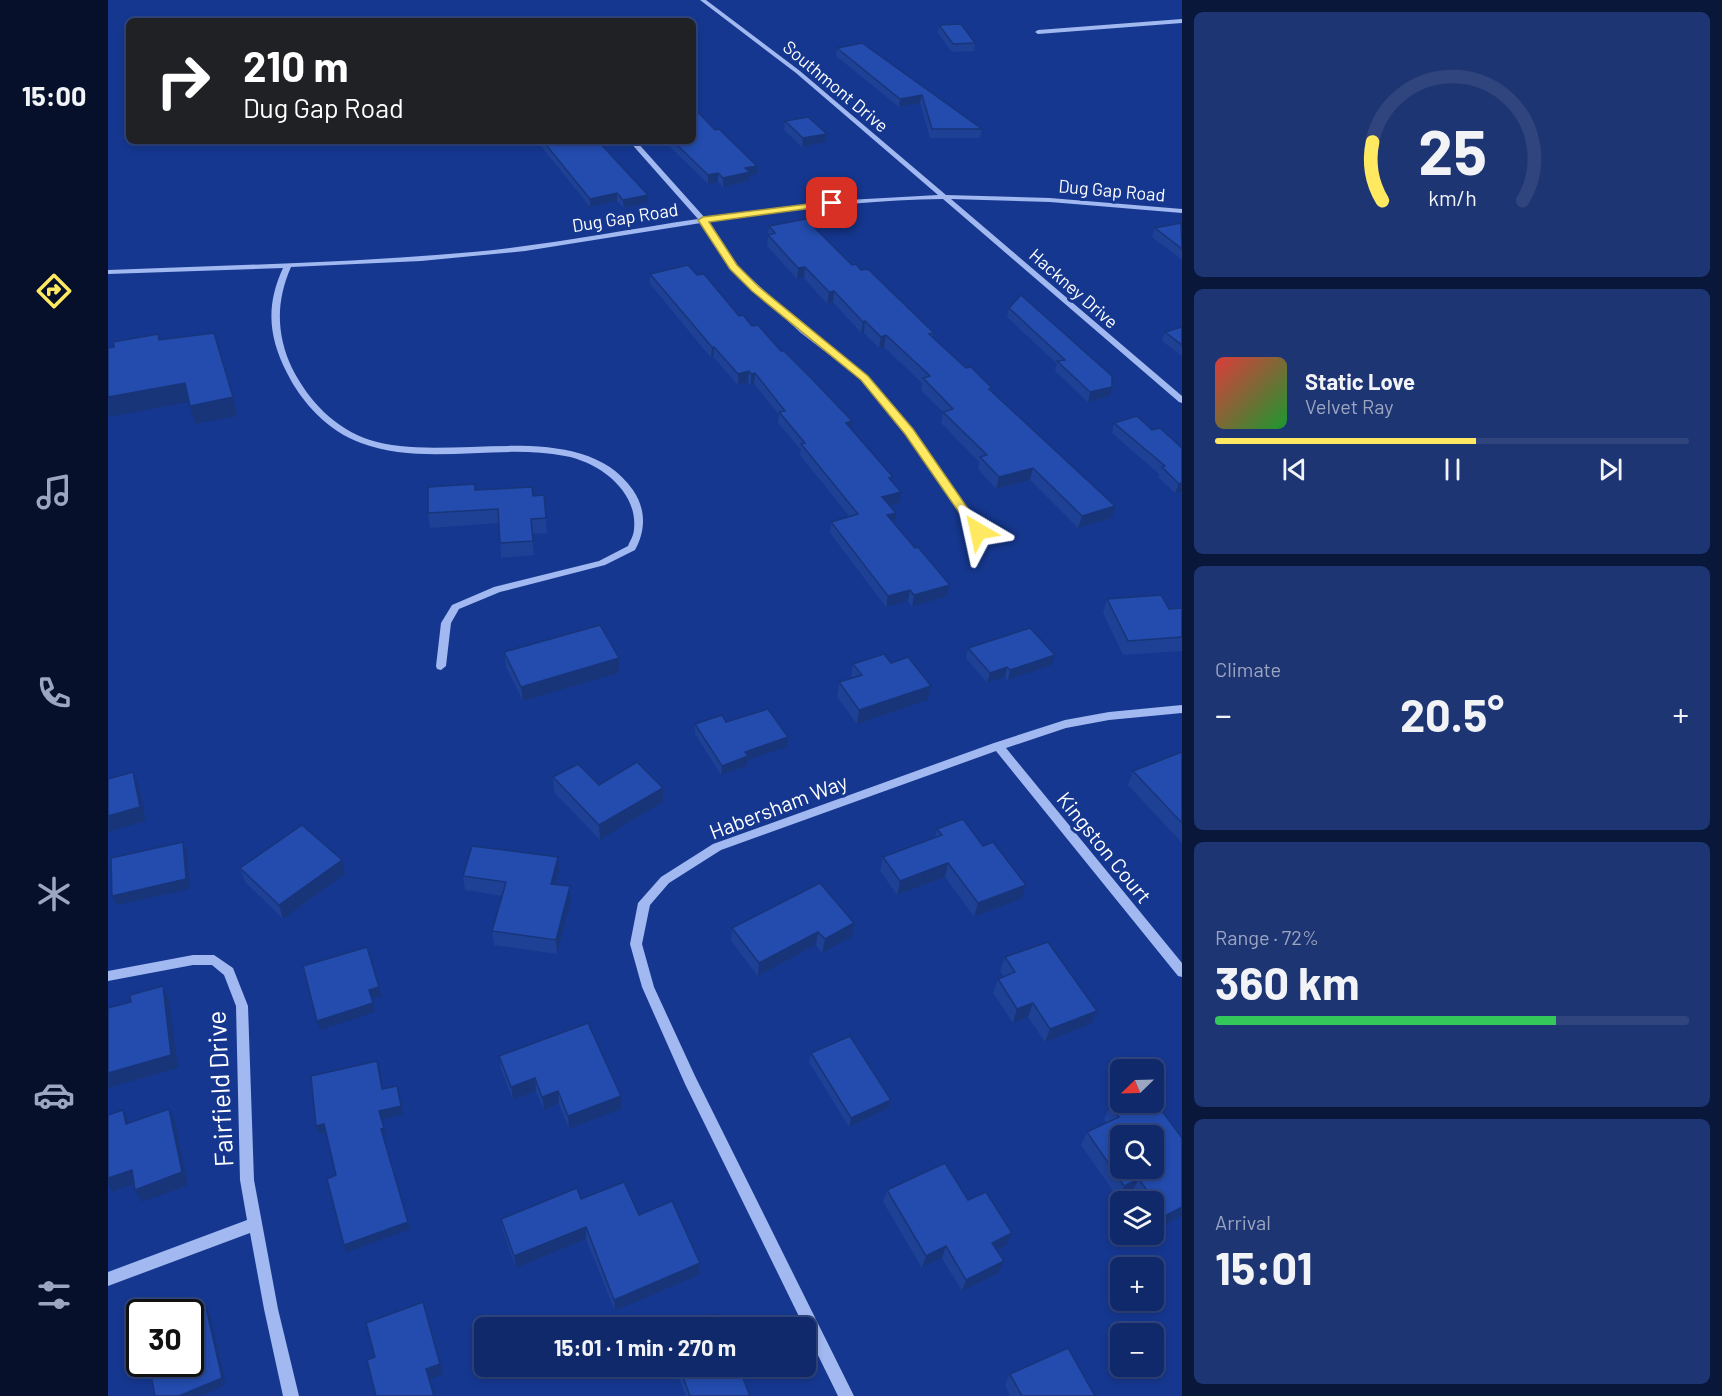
<!DOCTYPE html>
<meta charset="utf-8">
<style>
:root{--surface:#10296b;--page:#1e3573;--text:#f1f3f6;--muted:#9ca6c1;--line:#30457e;--accent:#ffe960}
body{margin:0;font-family:Barlow,sans-serif;background:var(--page);color:var(--text);height:100vh;display:flex;flex-direction:column;font-size:22px;white-space:nowrap}
*{box-sizing:border-box;margin:0}
p{font-size:20px;color:var(--muted)}
.icon{flex:none;width:33px;height:33px;fill:none;stroke:currentColor;stroke-width:2;stroke-linecap:round;stroke-linejoin:round}
.map{position:relative;flex:1;overflow:hidden}
.side{display:flex;flex-direction:column;gap:12px;padding:12px;background:#09173b;width:540px}
.side>*{flex:none}
.guide{position:absolute;left:18px;top:18px;width:570px;height:126px;border-radius:9px;box-shadow:0 3px 9px #0003,0 0 0 2px var(--line);background:#202124;color:#fff;overflow:hidden}
.needle{width:39px;rotate:247deg}
.fabs{position:absolute;left:1002px;top:1059px;display:grid;gap:12px}
.fabs a{display:grid;place-items:center;width:54px;height:54px;border-radius:9px;background:var(--surface);box-shadow:0 3px 9px #0003,0 0 0 2px var(--line);font-size:30px}
.speed{position:absolute;left:18px;top:1299px;display:flex;gap:12px;font-size:30px;font-weight:700;text-align:center}
.speed>*{display:grid;place-content:center;width:78px;height:78px;border-radius:50%;background:var(--surface);box-shadow:0 3px 9px #0003,0 0 0 2px var(--line);line-height:1}
.speed .limit{border:3px solid #111;border-radius:9px;background:#fff;color:#111}
.pin{position:absolute;display:grid;place-items:center;width:51px;height:51px;color:#fff;margin:-26px;border-radius:12px;box-shadow:0 3px 9px #0006}
.me{position:absolute;width:66px;margin:-33px;rotate:324deg;stroke-linejoin:round;filter:drop-shadow(0 0 4px #0008)}
.turn{display:flex;align-items:center;gap:21px;height:126px;padding:0 18px;font-size:27px}
.turn .icon{width:78px;height:78px;stroke-width:2.5}
.turn b{display:block;font-size:42px;line-height:51px}
.big{font-size:45px;font-weight:700;line-height:1.1}
.side .tile{flex:1;display:flex;flex-direction:column;justify-content:center;gap:9px;min-width:0;padding:0 21px;border-radius:9px;background:var(--page)}
.side .dial{align-items:center;gap:0}
.dial svg{height:156px;overflow:visible;fill:none;stroke:var(--line);stroke-width:7;stroke-linecap:round;text-anchor:middle}
.dial text{fill:var(--text);stroke:none}
.song{display:flex;align-items:center;gap:18px}
.cover{width:72px;height:72px;border-radius:9px;background:linear-gradient(135deg,hsl(0 70% 55%),hsl(130 70% 35%))}
.played{height:6px;border-radius:3px;background:linear-gradient(90deg,var(--accent) 55%,var(--line) 55%)}
.keys{display:flex;justify-content:space-around;direction:ltr}
.heat{display:flex;justify-content:space-between;align-items:center;font-size:33px;direction:ltr}
.charge{height:9px;border-radius:4px;background:linear-gradient(90deg,#34c759 72%,var(--line) 0)}
.trip{position:absolute;left:366px;top:1317px;width:342px;height:60px;border-radius:9px;background:var(--surface);box-shadow:0 3px 9px #0003,0 0 0 2px var(--line);font-weight:700;line-height:60px;text-align:center}
main{display:flex;flex:1;min-height:0}
.dock{display:flex;flex-direction:column;width:108px;justify-content:space-around;align-items:center;background:#06102b;color:var(--muted)}
.dock .icon{width:42px;height:42px}
.dock .active{color:var(--accent)}
.dock b{font-size:27px;color:var(--text)}
.map>svg:first-child{display:block}
.lines{fill:none;stroke-linecap:round;stroke-linejoin:round}
.minor{fill:#a1b8f0;fill-rule:evenodd}
.wall{fill:#1e4196}
.shaded-wall{fill:#18357a}
.building{fill:#234cae;stroke:#18357a;stroke-width:1.5;fill-rule:evenodd}
.route{fill:#ffe960;stroke:#a6973e;stroke-width:1.5}
.labels{text-anchor:middle;dominant-baseline:central;stroke-width:6;stroke-linejoin:round;paint-order:stroke}
.far-street-label{font-size:18px;fill:#fff;stroke:#15378f}
.street-label{font-size:21px;fill:#fff;stroke:#15378f}
.near-street-label{font-size:26px;fill:#fff;stroke:#15378f}
</style>
<main>
<nav class="dock">
<b>15:00</b>
<svg class="icon active" aria-label="directions" viewBox="0 0 24 24"><path d="M12 3l9 9-9 9-9-9zM9 14v-3h6M13 9l2 2-2 2"/></svg>
<svg class="icon" aria-label="music" viewBox="0 0 24 24"><path d="M9 18V5l10-2v13"/><circle cx="6" cy="18" r="3"/><circle cx="16" cy="16" r="3"/></svg>
<svg class="icon" aria-label="phone" viewBox="0 0 24 24"><path d="M5 4h4l2 5-3 2q2 4 5 5l2-3 5 2v4C11 20 4 13 5 4z"/></svg>
<svg class="icon" aria-label="climate" viewBox="0 0 24 24"><path d="M12 3v18M4 7l16 10M4 17L20 7"/></svg>
<svg class="icon" aria-label="car" viewBox="0 0 24 24"><path d="M5 17H2v-5l4-1 3-4h7l3 4 3 1v5h-3M9 17h6M6 11h13"/><circle cx="7" cy="17" r="2"/><circle cx="17" cy="17" r="2"/></svg>
<svg class="icon" aria-label="filters" viewBox="0 0 24 24"><path d="M4 7h16M4 17h16"/><circle cx="9" cy="7" r="2"/><circle cx="15" cy="17" r="2"/></svg>
</nav>
<div class="map">
<svg width="1074" height="1396" viewBox="0 0 1074 1396">
<rect width="100%" height="100%" fill="#15378f"/>
<g class="lines">
<g class="minor">
<path d="M592,0H598L692,71L838,195L942,198L1074,209V213L942,202L843,199L1074,396V403L1071,402L835,199C756,200 678,210 600,222L629,266L699,329L760,376L804,430L873,529L875,531L870,534L867,533L798,434L754,380L693,333L623,269L593,223L417,251L313,261L183,267C168,301 168,334 184,368C200,400 227,429 262,440C338,465 472,414 525,490C538,509 538,530 527,550L497,565L392,592L351,609L343,623L338,666L333,670L329,669L328,666L333,623L344,605L386,587L491,561L520,546C522,541 526,535 526,529C530,491 491,462 457,456C391,443 317,467 253,443C220,431 194,403 179,373C160,336 158,305 175,268L0,274V270C122,265 243,263 365,252C440,245 515,230 590,219L521,141H528L597,218L722,201L830,195L688,73Z"/>
<path d="M1074,19V23L930,34L927,32L930,30Z"/>
<path d="M1074,705V713L1001,720L958,728L898,748L1074,963V977L1070,976L888,751L613,850L561,883L542,905L534,944L546,987L587,1076L746,1396H730L577,1084L534,987L522,944L530,903L553,877L605,844L886,743L957,720L1001,712Z"/>
<path d="M85,955H106L125,968L140,1006L146,1180L170,1309L191,1396H175L156,1309L142,1233L0,1286V1272L139,1220L132,1180L128,1006L116,975L104,965H85L0,981V971Z"/>
</g>
</g>
<g class="wall">
<path d="M831,25L867,43L866,51L844,52L830,33Z"/>
<path d="M729,48L874,129L872,138H822L812,103L791,107L728,56Z"/>
<path d="M677,121L719,134L718,142L694,147L676,130Z"/>
<path d="M607,130L649,166V174L642,176L641,181L615,187L610,182L600,184L557,142L585,141Z"/>
<path d="M429,141H490L539,203L516,208L509,201L482,207Z"/>
<path d="M1074,223V260L1044,237L1047,228Z"/>
<path d="M661,226L753,270L826,333L825,337L858,368L884,388V391L1004,518L970,528L922,480L888,489L870,469L871,462L833,423L835,412L813,390L814,383L776,347L771,348L756,333H753L725,302L719,304L696,278L689,279L659,246Z"/>
<path d="M542,274L589,275L631,316L673,351L744,421L743,429L793,492L791,503L782,505L786,524L842,585L839,596L804,607L800,601L778,607L722,533L723,522L741,516L692,455L693,450L670,423L671,415L646,384L643,385L640,382L630,385L605,357L603,358L542,284Z"/>
<path d="M901,308L1002,396L980,402L947,371L949,364L899,317Z"/>
<path d="M1074,327V356L1054,341L1057,332Z"/>
<path d="M1006,423L1044,430L1074,492L1067,493L1050,477L1051,474L1004,433Z"/>
<path d="M368,490L425,496L436,495L439,533L424,534L426,555L393,558L391,523L322,528L320,513Z"/>
<path d="M999,599L1061,609L1074,608V651L1015,655L995,613Z"/>
<path d="M860,648L944,665L900,680L897,677L879,683L858,658Z"/>
<path d="M396,652L511,658V673L415,701L398,667Z"/>
<path d="M783,663L820,700L749,724L729,697L731,682L743,678L745,664Z"/>
<path d="M618,722L680,737L679,747L640,760L639,766L613,775L587,734V724Z"/>
<path d="M1074,752V843L1020,785L1025,771Z"/>
<path d="M445,777L491,785L555,788V802L492,840L446,792Z"/>
<path d="M829,829L913,899L866,917L837,877L789,895L772,871L775,857L827,838Z"/>
<path d="M234,860L237,874L175,919L137,882L132,868Z"/>
<path d="M451,871L448,884L462,886L463,900L449,954L386,945L384,931L394,896L357,890L355,876Z"/>
<path d="M746,923L744,937L714,953L708,945L650,976L623,941L624,928Z"/>
<path d="M897,957L983,1024L937,1042L920,1017L905,1023L885,993L890,979L896,977L892,971Z"/>
<path d="M703,1053L783,1100L781,1108L741,1127L701,1062Z"/>
<path d="M391,1056L513,1096V1109L461,1129L451,1104L436,1110L428,1091L405,1100L393,1069Z"/>
<path d="M1002,1106L1074,1138V1216L1049,1228L1046,1222V1202H1031L1024,1192L1010,1198L973,1145L979,1132L999,1123L996,1119Z"/>
<path d="M779,1190L860,1200L899,1245L889,1250L891,1273L854,1291L834,1258L814,1268L775,1202Z"/>
<path d="M473,1199L531,1215L592,1263L591,1275L507,1311L478,1239L408,1268L395,1231L393,1219Z"/>
<path d="M566,1366H630L642,1396H578Z"/>
<path d="M902,1374L987,1396H902L897,1385Z"/>
</g>
<g class="shaded-wall">
<path d="M814,95L812,103L791,107L792,99Z"/>
<path d="M719,134L718,142L694,147L695,138Z"/>
<path d="M649,166V174L642,176L641,181L615,187V178L637,168Z"/>
<path d="M610,173V182L600,184V175Z"/>
<path d="M509,193V201L482,207V199Z"/>
<path d="M540,195L539,203L516,208L515,200Z"/>
<path d="M697,267L696,278L689,279L690,268Z"/>
<path d="M726,291L725,302L719,304L721,292Z"/>
<path d="M757,321L756,333H753L755,322Z"/>
<path d="M778,335L776,347L771,348L773,337Z"/>
<path d="M604,347H606L605,357L603,358Z"/>
<path d="M641,371L640,382L630,385V374Z"/>
<path d="M647,373L646,384L643,385V374Z"/>
<path d="M77,383L82,402L0,417V397Z"/>
<path d="M1004,387L1002,396L980,402L982,392Z"/>
<path d="M125,397L129,416L87,424L82,406Z"/>
<path d="M744,421L743,432L738,423Z"/>
<path d="M925,468L922,480L888,489L891,477Z"/>
<path d="M1074,483V492L1067,493L1071,484Z"/>
<path d="M793,492L791,503L773,508L774,497Z"/>
<path d="M1007,506L1004,518L970,528L974,516Z"/>
<path d="M788,513L786,524L779,515Z"/>
<path d="M842,585L839,596L804,607L806,595Z"/>
<path d="M802,590L800,601L778,607L780,596Z"/>
<path d="M947,655L944,665L900,680L902,670Z"/>
<path d="M511,658V673L415,701L413,687Z"/>
<path d="M899,667L897,677L879,683L882,673Z"/>
<path d="M823,686L820,700L749,724L751,710Z"/>
<path d="M680,737L679,747L640,760L639,766L613,775L614,766L637,752Z"/>
<path d="M25,772L31,787L38,821L0,832V816Z"/>
<path d="M555,788V802L492,840L491,825Z"/>
<path d="M75,842L79,852L82,889L9,905L4,896Z"/>
<path d="M450,857L451,871L444,898L443,884Z"/>
<path d="M234,860L237,874L175,919L171,905Z"/>
<path d="M840,863L837,877L789,895L792,881Z"/>
<path d="M918,885L913,899L866,917L870,903Z"/>
<path d="M462,886L463,900L449,954L448,940Z"/>
<path d="M746,923L744,937L714,953L717,939Z"/>
<path d="M710,932L708,945L650,976L651,963Z"/>
<path d="M55,986L61,1000L70,1068L0,1088V1073Z"/>
<path d="M271,987L274,996L263,999L261,990Z"/>
<path d="M265,1003L267,1012L212,1030L209,1021Z"/>
<path d="M925,1003L920,1017L905,1023L909,1009Z"/>
<path d="M989,1011L983,1024L937,1042L942,1029Z"/>
<path d="M269,1061L272,1069L276,1098L274,1089Z"/>
<path d="M427,1078L428,1091L405,1100L403,1087Z"/>
<path d="M289,1086L295,1114L273,1120L271,1111Z"/>
<path d="M450,1091L451,1104L436,1110L434,1097Z"/>
<path d="M513,1096V1109L461,1129L460,1116Z"/>
<path d="M783,1100L781,1108L741,1127L743,1118Z"/>
<path d="M61,1109L67,1122L80,1185L34,1202L27,1190Z"/>
<path d="M15,1110L22,1123L18,1124Z"/>
<path d="M216,1124L218,1132L211,1134L208,1126Z"/>
<path d="M276,1128L278,1136L276,1137L273,1129Z"/>
<path d="M24,1170L31,1182L4,1192L0,1185V1178Z"/>
<path d="M1031,1179L1024,1192L1010,1198L1016,1186Z"/>
<path d="M1074,1207V1216L1049,1228L1057,1216Z"/>
<path d="M300,1222L302,1229L238,1253L236,1245Z"/>
<path d="M478,1227V1239L408,1268L406,1256Z"/>
<path d="M904,1233L899,1245L879,1255L884,1243Z"/>
<path d="M838,1246L834,1258L814,1268L818,1256Z"/>
<path d="M896,1261L891,1273L854,1291L858,1280Z"/>
<path d="M592,1263L591,1275L507,1311L506,1300Z"/>
<path d="M315,1302L335,1374L322,1380L318,1369Z"/>
<path d="M98,1307L102,1315L118,1385L93,1396H71Z"/>
</g>
<g class="building">
<path d="M853,24L867,43L845,44L831,25Z"/>
<path d="M754,43L874,129H824L814,95L792,99L729,48Z"/>
<path d="M585,107L607,130L611,129L649,166L637,168L642,172L615,178L610,173L600,175L565,141H585Z"/>
<path d="M700,117L719,134L695,138L677,121Z"/>
<path d="M435,141H490L540,195L515,200L509,193L482,199Z"/>
<path d="M698,219L744,265L748,264L753,270L760,269L826,333L821,334L858,368L863,367L884,388L881,389L1007,506L974,516L925,468L891,477L872,457L879,455L835,412L845,409L815,378L822,376L778,335L773,337L757,321L755,322L726,291L721,292L697,267L690,268L660,235L667,233L661,226Z"/>
<path d="M1073,223L1074,249L1047,228Z"/>
<path d="M580,265L589,275L596,274L631,316L635,315L644,326L650,325L673,351H676L705,380L744,421L738,423L785,477L781,478L793,492L774,497L788,513L779,515L807,548L810,547L842,585L806,595L802,590L780,596L723,522L750,514L693,444L697,443L671,412L677,411L647,373L643,374L641,371L630,374L606,347H604L542,274Z"/>
<path d="M913,295L1004,376V387L982,392L949,361L957,360L901,308Z"/>
<path d="M1074,327V345L1057,332Z"/>
<path d="M106,333L125,397L82,406L77,383L0,397V348L6,347L5,342L50,334L51,340Z"/>
<path d="M1029,416L1044,430L1052,428L1074,448V483L1071,484L1054,467L1057,466L1006,423Z"/>
<path d="M367,484V490L424,487L425,496L436,495L438,518L423,519L425,541L392,543L390,509L320,513V487Z"/>
<path d="M1053,595L1061,609L1074,608V637L1020,641L999,599Z"/>
<path d="M492,625L511,658L413,687L396,652Z"/>
<path d="M922,628L947,655L902,670L899,667L882,673L860,648Z"/>
<path d="M776,654L783,663L800,657L823,686L751,710L731,682L754,675L745,664Z"/>
<path d="M660,709L680,737L637,752L640,756L614,766L587,724L614,715L618,722Z"/>
<path d="M1074,752V823L1025,771Z"/>
<path d="M529,762L555,788L491,825L445,777L470,764L491,785Z"/>
<path d="M25,772L32,807L0,816V779Z"/>
<path d="M855,819L875,846L885,842L918,885L870,903L840,863L792,881L775,857L834,835L829,829Z"/>
<path d="M194,825L234,860L171,905L132,868Z"/>
<path d="M75,842L78,879L4,896L3,858Z"/>
<path d="M364,846L450,857L443,884L462,886L448,940L384,931L398,882L355,876Z"/>
<path d="M712,883L746,923L717,939L710,932L651,963L624,928Z"/>
<path d="M940,942L989,1011L942,1029L925,1003L909,1009L890,979L907,972L897,957Z"/>
<path d="M259,947L271,987L261,990L265,1003L209,1021L195,966Z"/>
<path d="M55,986L63,1055L0,1073V1008L23,1002L22,995Z"/>
<path d="M480,1023L513,1096L460,1116L450,1091L434,1097L427,1078L403,1087L391,1056Z"/>
<path d="M742,1036L783,1100L743,1118L703,1053Z"/>
<path d="M269,1061L274,1089L289,1086L293,1106L271,1111L276,1128L273,1129L300,1222L236,1245L219,1179L228,1175L216,1124L208,1126L203,1076Z"/>
<path d="M1046,1100L1074,1138V1207L1057,1216L1031,1179L1016,1186L979,1132L1011,1117L1002,1106L1012,1102H1046ZM1012,1136H1046V1168H1012Z"/>
<path d="M61,1109L74,1172L27,1190L24,1170L0,1178V1115L15,1110L18,1124Z"/>
<path d="M837,1163L860,1200L878,1192L904,1233L884,1243L896,1261L858,1280L838,1246L818,1256L779,1190Z"/>
<path d="M516,1182L531,1215L564,1201L592,1263L506,1300L478,1227L406,1256L393,1219L469,1188L473,1199Z"/>
<path d="M315,1302L332,1364L318,1369L326,1396H268L259,1360L267,1357L258,1323Z"/>
<path d="M98,1307L114,1378L71,1396H47L41,1364H82V1314Z"/>
<path d="M608,1314L614,1328H573Z"/>
<path d="M960,1348L987,1396H914L902,1374Z"/>
<path d="M571,1366H630L642,1396H582Z"/>
</g>
<path class="route" d="M724,201L728,203L727,205L601,222L629,265L651,287L760,376L805,429L874,529V534H866L797,434L753,380L644,291L622,269L590,220L595,217Z"/>
<g class="labels">
<g class="far-street-label">
<text transform="translate(728 86) rotate(40)">Southmont Drive</text>
<text transform="translate(1004 190) rotate(5)">Dug Gap Road</text>
<text transform="translate(517 217) rotate(-9)">Dug Gap Road</text>
<text transform="translate(966 288) rotate(41)">Hackney Drive</text>
</g>
<g class="street-label">
<text transform="translate(670 806) rotate(-21)">Habersham Way</text>
<text transform="translate(997 847) rotate(51)">Kingston Court</text>
</g>
<g class="near-street-label">
<text transform="translate(111 1089) rotate(-93)">Fairfield Drive</text>
</g>
</g>
</svg>
<div class="fabs">
<a><svg class="needle" viewBox="-14 -14 28 28"><path d="M0-13l5 13h-10z" fill="#e53935"/><path d="M0 13l5-13h-10z" fill="#9ca6c1"/></svg></a>
<a><svg class="icon" aria-label="search" viewBox="0 0 24 24"><circle cx="10" cy="10" r="6"/><path d="M15 15l6 6"/></svg></a>
<a><svg class="icon" aria-label="layers" viewBox="0 0 24 24"><path d="M12 4l9 5-9 5-9-5zM3 14l9 5 9-5"/></svg></a>
<a>+</a>
<a>−</a>
</div>
<div class="speed"><div class="limit">30</div></div>
<div class="pin" style="left:724px;top:203px;background:#d93025"><svg class="icon" aria-label="arrive" viewBox="0 0 24 24"><path d="M6 21V4h12l-3 4 3 4H6"/></svg></div>
<svg class="me" style="left:870px;top:531px" viewBox="-20 -20 40 40"><path d="M0-17L14 15 0 8-14 15z" fill="#ffe960" stroke="#fff" stroke-width="4"/></svg>
<div class="trip">15:01 · 1 min · 270 m</div>
<div class="guide">
<div class="turn"><svg class="icon" aria-label="right" viewBox="0 0 24 24"><path d="M7 20v-9h11M14 6l5 5-5 5"/></svg><div><b>210 m</b>Dug Gap Road</div></div>
</div>
</div>
<section class="side">
<div class="tile dial"><svg viewBox="0 0 100 80">
<path d="M14 69A42 42 0 1 1 86 69"/>
<path d="M14 69A42 42 0 0 1 9 39" stroke="#ffe960"/>
<text x="50" y="56" font-size="32" font-weight="700">25</text>
<text x="50" y="72" font-size="11">km/h</text>
</svg></div>
<div class="tile">
<div class="song"><i class="cover"></i><div><b>Static Love</b><p>Velvet Ray</p></div></div>
<div class="played"></div>
<div class="keys"><svg class="icon" aria-label="previous" viewBox="0 0 24 24"><path d="M18 5L8 12l10 7zM5 5v14"/></svg><svg class="icon" aria-label="pause" viewBox="0 0 24 24"><path d="M8 5v14M16 5v14"/></svg><svg class="icon" aria-label="next" viewBox="0 0 24 24"><path d="M6 5l10 7-10 7zM19 5v14"/></svg></div>
</div>
<div class="tile"><p>Climate</p>
<div class="heat"><a>−</a><b class="big">20.5°</b><a>+</a></div>
</div>
<div class="tile"><p>Range · 72%</p><b class="big">360 km</b><div class="charge"></div></div>
<div class="tile"><p>Arrival</p><b class="big">15:01</b></div>
</section>
</main>
